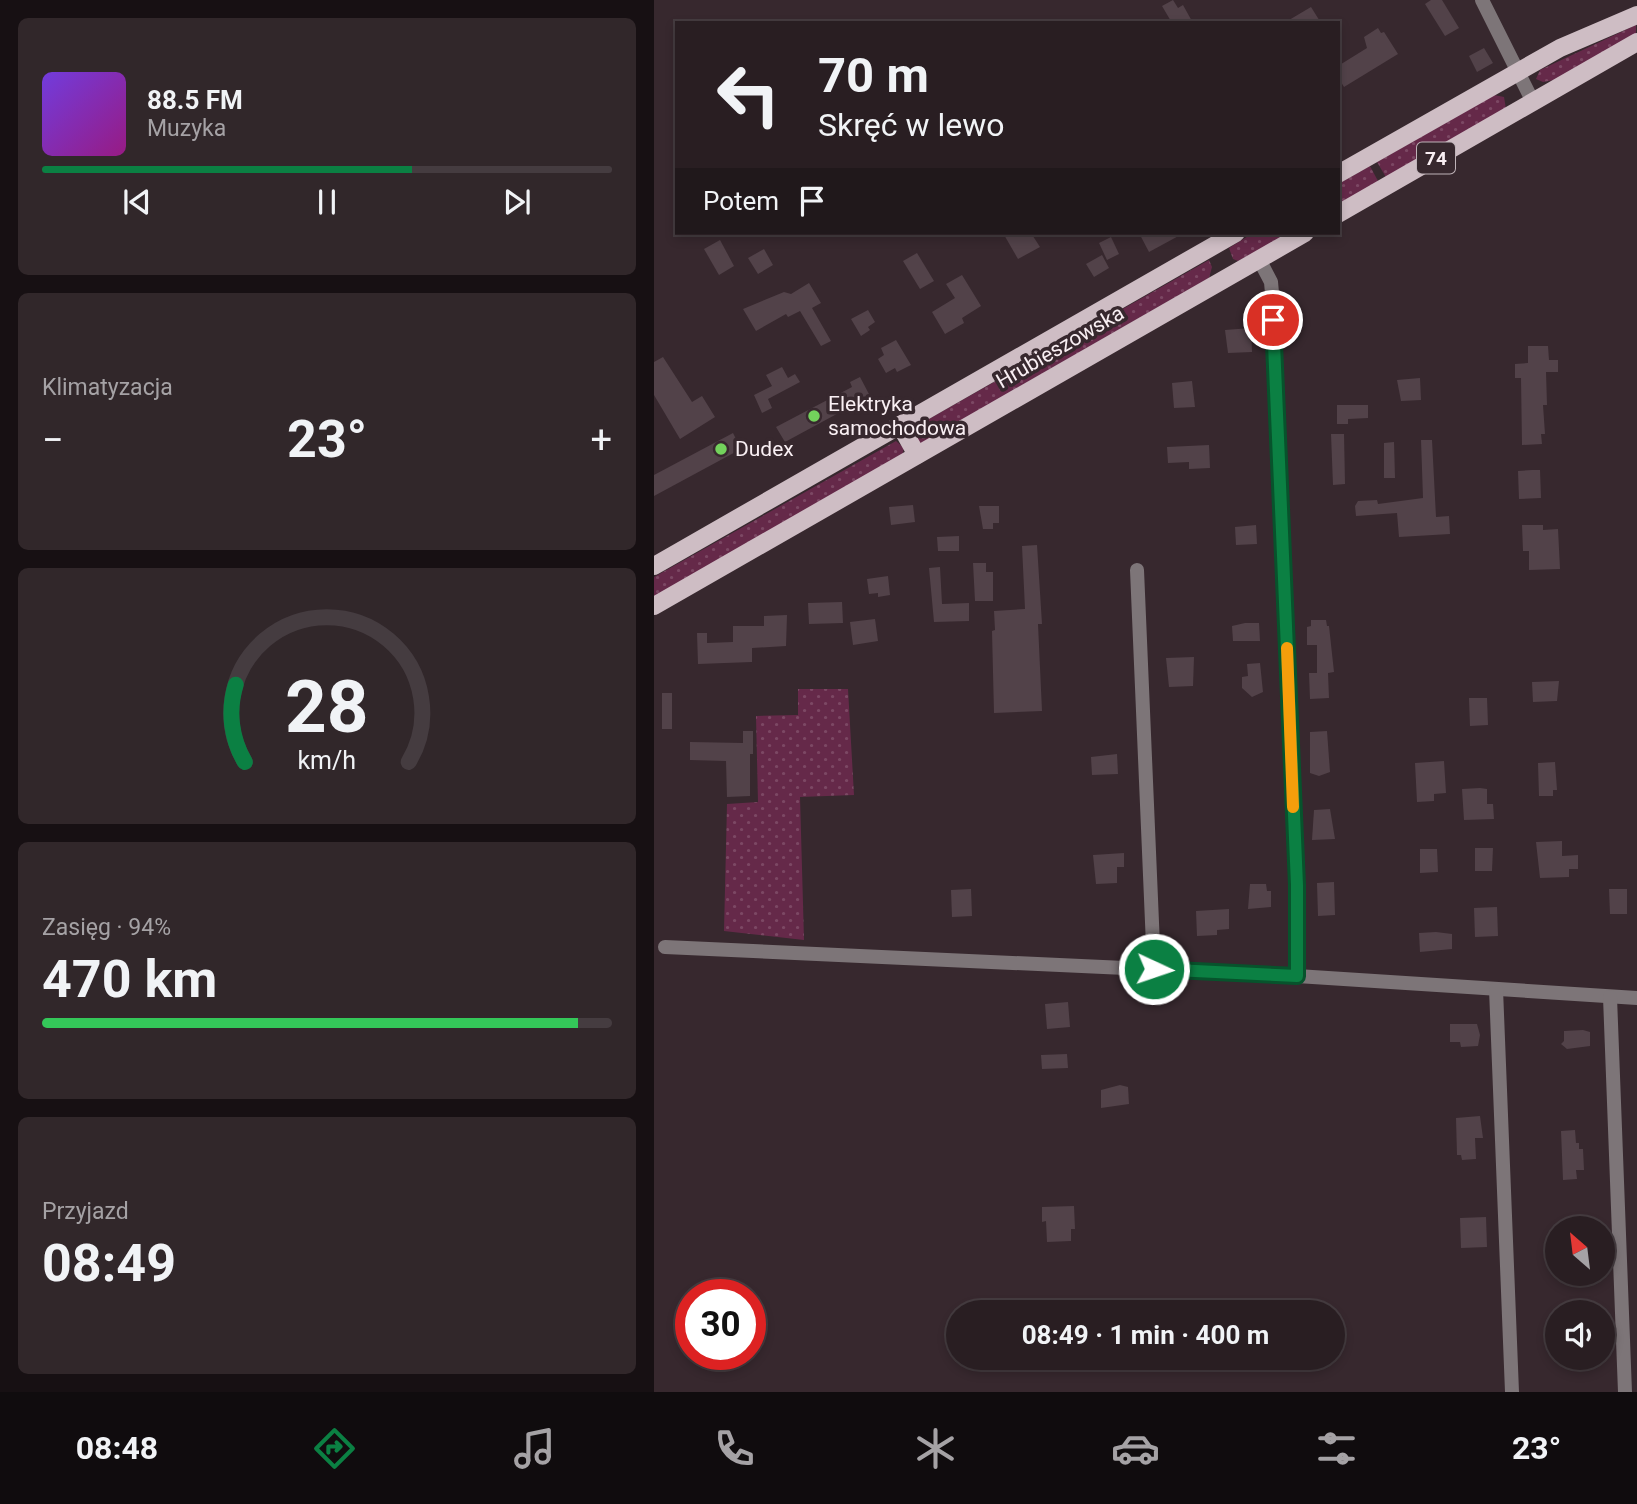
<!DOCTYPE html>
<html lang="pl">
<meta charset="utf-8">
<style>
:root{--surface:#291e22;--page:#31272a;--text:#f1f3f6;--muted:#a5a2a5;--line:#453c40;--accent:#0b8043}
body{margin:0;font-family:Roboto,sans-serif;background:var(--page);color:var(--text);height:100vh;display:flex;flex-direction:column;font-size:26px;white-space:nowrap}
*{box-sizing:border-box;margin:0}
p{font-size:23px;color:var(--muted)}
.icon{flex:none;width:38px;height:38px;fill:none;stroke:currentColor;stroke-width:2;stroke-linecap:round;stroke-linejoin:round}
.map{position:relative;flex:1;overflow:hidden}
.details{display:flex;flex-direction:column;gap:18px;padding:18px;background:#171013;width:654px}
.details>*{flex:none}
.banner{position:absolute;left:21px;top:21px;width:665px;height:214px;border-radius:0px;box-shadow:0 4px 10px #0003,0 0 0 2px var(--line);background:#291e22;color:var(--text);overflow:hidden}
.needle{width:46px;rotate:332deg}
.tools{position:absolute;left:891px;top:1216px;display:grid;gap:14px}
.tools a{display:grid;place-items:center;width:70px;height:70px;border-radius:50%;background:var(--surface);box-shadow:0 4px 10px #0003,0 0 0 2px var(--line);font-size:35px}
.speed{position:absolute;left:21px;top:1279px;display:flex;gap:14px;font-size:35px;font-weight:700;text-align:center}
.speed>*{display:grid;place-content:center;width:91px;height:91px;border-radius:50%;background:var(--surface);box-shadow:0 4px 10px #0003,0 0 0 2px var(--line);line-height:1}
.speed .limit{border:10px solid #d22;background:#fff;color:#111}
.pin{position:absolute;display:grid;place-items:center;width:60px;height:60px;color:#fff;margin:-30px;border:4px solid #fff;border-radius:50%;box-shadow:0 2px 7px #0007}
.me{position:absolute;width:77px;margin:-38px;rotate:93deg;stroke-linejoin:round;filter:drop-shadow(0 0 5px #0008)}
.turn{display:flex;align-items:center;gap:24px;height:147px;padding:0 28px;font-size:32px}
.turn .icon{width:91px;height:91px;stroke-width:2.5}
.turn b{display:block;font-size:49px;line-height:60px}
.then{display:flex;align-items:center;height:66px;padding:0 28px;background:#0003;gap:14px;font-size:26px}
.big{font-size:52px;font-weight:700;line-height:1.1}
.details .card{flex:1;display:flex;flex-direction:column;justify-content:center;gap:10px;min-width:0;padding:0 24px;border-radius:10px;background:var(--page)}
.details .dial{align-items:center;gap:0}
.dial svg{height:182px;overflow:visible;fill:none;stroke:var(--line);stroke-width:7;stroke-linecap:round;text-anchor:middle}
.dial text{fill:var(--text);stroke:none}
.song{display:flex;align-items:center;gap:21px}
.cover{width:84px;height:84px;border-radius:10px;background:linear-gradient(135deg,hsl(260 70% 55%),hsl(310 70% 35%))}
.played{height:7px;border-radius:4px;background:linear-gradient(90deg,var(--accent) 65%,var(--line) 65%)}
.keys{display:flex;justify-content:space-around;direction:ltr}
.heat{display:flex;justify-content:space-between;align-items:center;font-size:38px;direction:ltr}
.charge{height:10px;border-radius:5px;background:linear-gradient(90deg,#34c759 94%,var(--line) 0)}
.trip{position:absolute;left:292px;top:1300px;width:399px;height:70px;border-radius:35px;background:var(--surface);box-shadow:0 4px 10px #0003,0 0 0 2px var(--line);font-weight:700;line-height:70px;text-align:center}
.tabs{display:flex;height:112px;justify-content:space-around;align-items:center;background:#100c0e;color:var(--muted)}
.tabs .icon{width:49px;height:49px}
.tabs .current{color:var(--accent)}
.tabs b{font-size:32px;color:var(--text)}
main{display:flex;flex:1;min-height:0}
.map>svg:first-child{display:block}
.grass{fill:url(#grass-dots)}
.building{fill:#524249}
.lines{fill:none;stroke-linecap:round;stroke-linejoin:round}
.street{stroke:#7d7578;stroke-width:14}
.primary{stroke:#cebdc4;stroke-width:18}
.route-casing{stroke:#07532c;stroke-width:18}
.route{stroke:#0b8043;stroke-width:12}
.slow{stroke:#f59e0b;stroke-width:12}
.poi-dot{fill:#73d25c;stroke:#37282e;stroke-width:2.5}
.labels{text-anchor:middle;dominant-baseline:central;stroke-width:7;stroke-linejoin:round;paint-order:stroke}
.shield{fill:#37282e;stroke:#bfb3b8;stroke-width:2}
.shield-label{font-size:19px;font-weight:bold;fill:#f9eff3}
.street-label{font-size:21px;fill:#f9eff3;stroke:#37282e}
.poi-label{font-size:21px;fill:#f9eff3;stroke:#37282e;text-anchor:start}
</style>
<main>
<section class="details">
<div class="card">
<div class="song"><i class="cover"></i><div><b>88.5 FM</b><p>Muzyka</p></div></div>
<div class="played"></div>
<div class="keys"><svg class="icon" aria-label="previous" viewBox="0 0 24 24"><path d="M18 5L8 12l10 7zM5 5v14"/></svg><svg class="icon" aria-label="pause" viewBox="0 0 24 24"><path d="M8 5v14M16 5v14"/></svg><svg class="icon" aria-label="next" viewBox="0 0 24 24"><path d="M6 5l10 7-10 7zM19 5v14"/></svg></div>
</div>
<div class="card"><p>Klimatyzacja</p>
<div class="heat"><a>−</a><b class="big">23°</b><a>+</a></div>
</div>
<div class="card dial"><svg viewBox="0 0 100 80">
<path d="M14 69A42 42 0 1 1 86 69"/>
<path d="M14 69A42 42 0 0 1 10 35" stroke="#0b8043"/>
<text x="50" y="56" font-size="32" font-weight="700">28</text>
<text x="50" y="72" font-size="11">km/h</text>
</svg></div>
<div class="card"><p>Zasięg · 94%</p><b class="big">470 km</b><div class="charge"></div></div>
<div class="card"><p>Przyjazd</p><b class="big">08:49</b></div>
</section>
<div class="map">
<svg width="983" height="1392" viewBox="0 0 983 1392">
<defs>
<pattern id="grass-dots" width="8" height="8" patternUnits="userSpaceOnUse" patternTransform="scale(1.75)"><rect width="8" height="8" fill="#652949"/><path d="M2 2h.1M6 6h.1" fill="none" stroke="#7c4864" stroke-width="1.8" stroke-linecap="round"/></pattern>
</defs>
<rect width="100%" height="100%" fill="#37282e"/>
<g class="grass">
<path d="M982,25V36L900,80L889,82L882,79L886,70Z"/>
<path d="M840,95L850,97L852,109L733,179L723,162Z"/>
<path d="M716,166L725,183L684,206V184Z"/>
<path d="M599,233H639L584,261L579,259L575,248Z"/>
<path d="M555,260L558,267L555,278L266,444L259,432L266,424Z"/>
<path d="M242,441L250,448L248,456L0,599V577Z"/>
<path d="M144,689H194L200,795L146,797L150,940L70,931L73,804L104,802L102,716L144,715Z"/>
</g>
<g class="building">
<path d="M519,0L524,8L529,5L539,23H518L508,6Z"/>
<path d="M777,0H788L805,28L791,36L771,4Z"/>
<path d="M657,7L667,23H630Z"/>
<path d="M724,28L727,33L730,32L744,54L690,87L684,77V66L713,48L710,37Z"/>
<path d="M830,48L839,63L823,72L815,56Z"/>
<path d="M349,233H377L386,247L364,259Z"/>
<path d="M485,233H530L495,252Z"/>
<path d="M457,237L465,254L453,260L445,243Z"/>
<path d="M66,240L80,266L65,275L50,249Z"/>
<path d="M110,249L119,265L104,274L94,258Z"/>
<path d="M263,253L280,281L266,289L249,261Z"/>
<path d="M448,255L455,268L440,277L432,264Z"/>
<path d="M308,275L327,306L308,318L310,323L291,334L278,312L301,298L292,284Z"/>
<path d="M155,283L167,303L158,308L177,341L167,346L146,311L134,317L132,314L102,331L89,309L130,292L137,294Z"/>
<path d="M214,310L221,322L214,327L216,330L207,336L197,319Z"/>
<path d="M597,328L598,352L574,353L571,330Z"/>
<path d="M242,340L257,365L243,372L241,368L232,373L224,359L230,355L227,348Z"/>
<path d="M874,346H894L895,360H904V372H892L893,405H889L891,434H887L888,444L868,445L867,378H861V364L874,363Z"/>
<path d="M9,357L38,402L48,396L61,417L26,439L0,395V362Z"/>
<path d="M128,367L134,378L141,374L146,382L114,399L118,408L108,413L100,395L118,386L112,375Z"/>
<path d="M206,377L216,396L131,442L122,427L198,387L196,382Z"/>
<path d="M766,378L767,400L747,401L743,380Z"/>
<path d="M538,381L541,407L520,408L518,383Z"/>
<path d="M683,405H714V418L694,419V424H683Z"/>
<path d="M79,433L87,449L0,496V475Z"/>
<path d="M677,434H690L691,484L679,485Z"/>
<path d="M767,440H778L782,517L795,516L796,534L745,537L743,513L702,516L701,506L704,501L723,500L724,504L769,498Z"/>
<path d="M740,442L741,478H730V443Z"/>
<path d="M555,445L556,468L535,469V462L514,463L513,447Z"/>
<path d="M878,470H886L887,498L865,499L864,471Z"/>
<path d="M259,505L261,522L237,525L235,507Z"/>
<path d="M325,506H345V523H339V529H329Z"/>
<path d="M602,525L603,544L582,545L581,527Z"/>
<path d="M868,525H889V530L904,529L906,569L875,570V551H869Z"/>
<path d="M305,536V551H284L283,537Z"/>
<path d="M383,545L388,624H384L388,711L340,713L338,631L341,630L340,611L371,609L368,546Z"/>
<path d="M319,563H332V572H339V601H321Z"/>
<path d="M286,567L288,604L315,603V621L280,622L275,568Z"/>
<path d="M234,576L236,595L224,597V593L215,594L213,579Z"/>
<path d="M188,602L189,623L155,624L154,603Z"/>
<path d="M133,615L132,646L98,648V662L44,664L43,633H53V643L79,642V626H110V616Z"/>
<path d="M221,619L224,641L199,645L196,622Z"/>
<path d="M657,620H672L673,626H675L680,672L674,673L675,698L656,699L655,673H663V645H653V627L657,626Z"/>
<path d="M591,623H605L606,641H579L578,626Z"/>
<path d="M540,657L539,686L515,687L512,658Z"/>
<path d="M606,663L609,692L598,697L588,688V677L594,676L593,664Z"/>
<path d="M905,681L903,701L879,702L878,682Z"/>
<rect x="8" y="693" width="10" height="36"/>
<path d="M815,698H833L834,725L816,726Z"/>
<path d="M89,731H99V754H96V796L73,797L72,761L36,760V742L89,743Z"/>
<path d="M673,731L676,772L665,776L656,773V732Z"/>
<path d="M463,754L464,774L438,775L437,757Z"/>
<path d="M790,761L792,793L780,794V801L763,802L761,763Z"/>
<path d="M901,762L903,790H899V796H885L884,763Z"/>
<path d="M826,788L833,789V804H839L840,819L810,820L808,789Z"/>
<path d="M676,809L681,839L658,840L660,810Z"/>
<path d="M908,841V856L924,855V869H915V877L886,878L882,842Z"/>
<path d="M821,848H839L838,871H821Z"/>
<path d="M766,849H783L784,872L766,873Z"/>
<path d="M470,853V867H463V883L442,884L439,855Z"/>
<path d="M680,882L681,915L664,916L663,883Z"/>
<path d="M596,884H612L613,891H617V907L594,909Z"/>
<path d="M317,889L318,916L298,917L297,890Z"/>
<path d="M955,889H973V914H956Z"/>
<path d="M843,907L844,936L821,937L820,908Z"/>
<path d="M575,909V929L563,930V935L543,936L542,911Z"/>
<path d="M782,932L798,934V949L766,952L765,933Z"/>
<path d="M414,1002L416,1027L393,1029L391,1004Z"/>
<path d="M796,1024H823L826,1035L824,1046L807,1047L806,1042H796Z"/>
<path d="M929,1030L936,1032V1046L913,1049L907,1044L910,1041V1031Z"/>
<path d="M413,1054L414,1068L388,1069L387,1055Z"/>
<path d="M466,1085L474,1087L475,1104L447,1108V1090Z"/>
<path d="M826,1116L829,1138H821L822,1159L808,1160L807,1155H803L802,1118Z"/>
<path d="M921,1130L922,1143H925V1149H929L930,1170H922L923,1179L909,1180L907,1131Z"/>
<path d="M420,1206L421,1229H417V1241L393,1242L392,1221L388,1222V1207Z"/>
<path d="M832,1217L833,1247L807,1248L806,1218Z"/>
</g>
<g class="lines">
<g class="street">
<path d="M828,0L879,102"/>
<path d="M605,259L617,282L618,293L643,885V976"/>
<path d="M483,570L500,969"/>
<path d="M11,947L643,976L983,998"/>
<path d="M842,989L858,1392"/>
<path d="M956,997L971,1392"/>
</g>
<g class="primary">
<path d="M684,174L906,48L983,15"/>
<path d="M684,214L983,42"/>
<path d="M246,425L263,455"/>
<path d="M0,566L582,233"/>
<path d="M0,606L651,233"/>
</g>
</g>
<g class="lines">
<g class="route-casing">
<path id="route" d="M500,969L643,976V885L619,320"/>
</g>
<use href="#route" class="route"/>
<path class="slow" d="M633,648L639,807"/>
</g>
<g class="poi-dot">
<circle cx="160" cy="416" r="7"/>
<circle cx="67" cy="449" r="7"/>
</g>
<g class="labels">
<rect class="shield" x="763" y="142.5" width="38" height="31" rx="5"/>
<g class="shield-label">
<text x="782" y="158">74</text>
</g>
<g class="street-label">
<text transform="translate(406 347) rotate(-30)">Hrubieszowska</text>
</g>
<g class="poi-label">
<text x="174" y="404">Elektryka<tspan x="174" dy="24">samochodowa</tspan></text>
<text x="81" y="449">Dudex</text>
</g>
</g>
</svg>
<div class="tools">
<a><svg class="needle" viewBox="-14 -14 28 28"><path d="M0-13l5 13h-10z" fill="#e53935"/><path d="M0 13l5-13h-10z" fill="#a5a2a5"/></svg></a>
<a><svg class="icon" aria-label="sound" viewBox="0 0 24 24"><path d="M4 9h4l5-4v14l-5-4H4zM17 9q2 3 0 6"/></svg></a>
</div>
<div class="speed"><div class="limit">30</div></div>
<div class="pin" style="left:619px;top:320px;background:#d93025"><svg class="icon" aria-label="arrive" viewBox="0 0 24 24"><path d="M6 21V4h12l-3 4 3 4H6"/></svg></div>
<svg class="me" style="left:500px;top:969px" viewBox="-20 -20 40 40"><circle r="17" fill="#0b8043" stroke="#fff" stroke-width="3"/><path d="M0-11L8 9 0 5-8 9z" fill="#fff"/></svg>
<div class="trip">08:49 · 1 min · 400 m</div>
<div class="banner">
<div class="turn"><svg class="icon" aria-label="left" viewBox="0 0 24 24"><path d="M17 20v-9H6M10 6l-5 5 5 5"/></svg><div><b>70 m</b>Skręć w lewo</div></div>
<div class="then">Potem<svg class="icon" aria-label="arrive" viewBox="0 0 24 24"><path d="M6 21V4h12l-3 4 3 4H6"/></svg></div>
</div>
</div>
</main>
<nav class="tabs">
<b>08:48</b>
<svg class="icon current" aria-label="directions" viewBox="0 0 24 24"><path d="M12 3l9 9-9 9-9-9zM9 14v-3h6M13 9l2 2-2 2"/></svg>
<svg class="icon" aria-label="music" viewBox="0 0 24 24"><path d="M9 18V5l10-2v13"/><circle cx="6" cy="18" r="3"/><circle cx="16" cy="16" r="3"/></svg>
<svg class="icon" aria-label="phone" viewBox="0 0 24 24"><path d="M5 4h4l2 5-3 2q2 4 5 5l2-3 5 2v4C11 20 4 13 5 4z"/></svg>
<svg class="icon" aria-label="climate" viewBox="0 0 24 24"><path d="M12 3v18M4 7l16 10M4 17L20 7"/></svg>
<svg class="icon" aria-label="car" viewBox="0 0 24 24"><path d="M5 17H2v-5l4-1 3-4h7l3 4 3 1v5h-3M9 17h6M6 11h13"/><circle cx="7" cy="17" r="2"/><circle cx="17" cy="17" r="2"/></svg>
<svg class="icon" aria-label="filters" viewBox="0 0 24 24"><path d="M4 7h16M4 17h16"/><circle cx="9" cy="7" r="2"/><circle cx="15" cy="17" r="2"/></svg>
<b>23°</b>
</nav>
